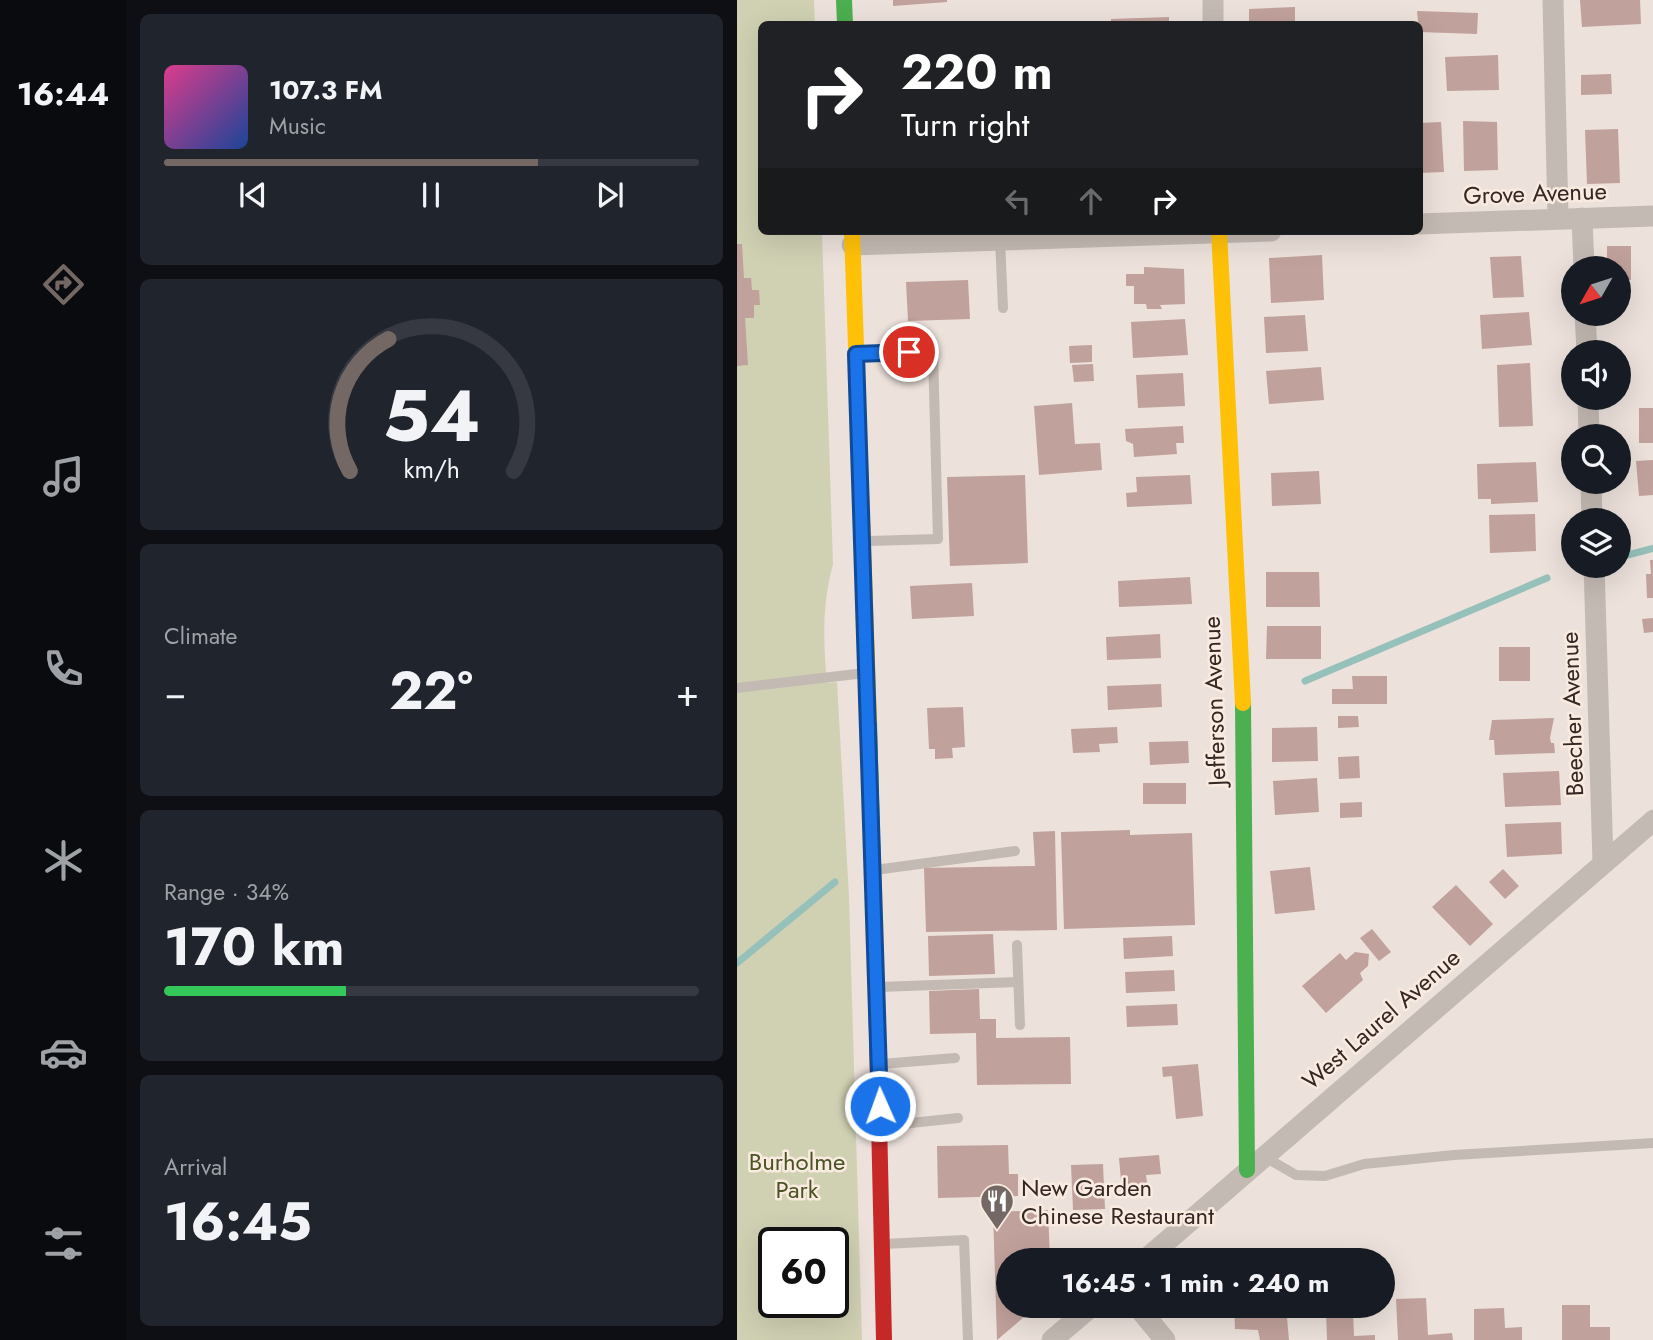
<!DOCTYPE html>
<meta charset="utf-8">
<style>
:root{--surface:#171b24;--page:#20242c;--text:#f1f3f6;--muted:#9ea1a6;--line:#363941;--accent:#746864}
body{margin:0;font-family:Jost,sans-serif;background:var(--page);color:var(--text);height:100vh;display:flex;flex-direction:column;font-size:26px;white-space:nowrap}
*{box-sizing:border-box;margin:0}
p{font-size:23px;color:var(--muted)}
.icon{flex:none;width:38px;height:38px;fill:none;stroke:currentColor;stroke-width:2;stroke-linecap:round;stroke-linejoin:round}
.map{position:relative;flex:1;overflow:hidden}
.drawer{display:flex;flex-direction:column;gap:14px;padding:14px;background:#0d0f14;width:611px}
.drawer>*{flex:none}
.banner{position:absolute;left:21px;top:21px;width:665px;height:214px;border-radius:10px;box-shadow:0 7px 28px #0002;background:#202124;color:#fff;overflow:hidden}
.needle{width:46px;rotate:231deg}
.fabs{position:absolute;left:824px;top:256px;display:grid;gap:14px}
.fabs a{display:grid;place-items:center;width:70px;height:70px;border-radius:50%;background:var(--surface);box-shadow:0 7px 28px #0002;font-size:35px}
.speed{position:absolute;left:21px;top:1227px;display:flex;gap:14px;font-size:35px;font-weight:700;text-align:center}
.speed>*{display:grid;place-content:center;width:91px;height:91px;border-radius:50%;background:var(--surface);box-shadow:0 7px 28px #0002;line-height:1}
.speed .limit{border:4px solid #111;border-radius:10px;background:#fff;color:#111}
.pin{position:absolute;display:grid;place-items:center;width:60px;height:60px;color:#fff;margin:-30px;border:4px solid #fff;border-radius:50%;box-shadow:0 2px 7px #0007}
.me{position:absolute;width:77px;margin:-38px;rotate:358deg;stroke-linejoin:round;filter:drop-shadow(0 0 5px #0008)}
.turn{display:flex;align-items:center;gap:24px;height:147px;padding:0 28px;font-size:32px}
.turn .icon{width:91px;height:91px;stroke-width:2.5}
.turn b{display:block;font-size:49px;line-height:60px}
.lanes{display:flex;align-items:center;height:66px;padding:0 28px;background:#0003;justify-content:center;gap:35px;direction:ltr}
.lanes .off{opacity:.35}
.big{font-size:52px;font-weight:700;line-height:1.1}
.drawer .tile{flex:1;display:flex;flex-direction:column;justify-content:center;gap:10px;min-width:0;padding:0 24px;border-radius:10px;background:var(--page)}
.drawer .dial{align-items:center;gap:0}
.dial svg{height:182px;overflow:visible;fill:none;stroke:var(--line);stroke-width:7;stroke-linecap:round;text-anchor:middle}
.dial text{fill:var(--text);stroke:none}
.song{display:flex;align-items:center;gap:21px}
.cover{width:84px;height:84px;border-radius:10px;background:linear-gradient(135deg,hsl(330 70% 55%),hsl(220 70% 35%))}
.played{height:7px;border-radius:4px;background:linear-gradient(90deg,var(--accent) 70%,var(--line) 70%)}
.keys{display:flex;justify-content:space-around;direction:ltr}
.heat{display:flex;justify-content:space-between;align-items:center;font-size:38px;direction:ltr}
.charge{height:10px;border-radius:5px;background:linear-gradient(90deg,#34c759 34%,var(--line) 0)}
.trip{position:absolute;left:259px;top:1248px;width:399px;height:70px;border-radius:35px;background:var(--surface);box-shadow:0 7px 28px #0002;font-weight:700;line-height:70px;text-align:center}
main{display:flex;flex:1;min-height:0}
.tab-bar{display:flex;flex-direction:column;width:126px;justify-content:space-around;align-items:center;background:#090b0e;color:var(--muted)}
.tab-bar .icon{width:49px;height:49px}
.tab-bar .on{color:var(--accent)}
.tab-bar b{font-size:32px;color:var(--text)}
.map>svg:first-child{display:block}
.green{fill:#d0d0b3;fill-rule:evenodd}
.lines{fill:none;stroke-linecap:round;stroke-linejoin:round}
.stream{stroke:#96c0ba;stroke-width:7}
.building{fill:#c1a19b}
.lane{stroke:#c4bab4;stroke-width:10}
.street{stroke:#c4bab4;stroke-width:21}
.fast{stroke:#4caf50;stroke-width:16}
.slow{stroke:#ffc107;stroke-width:16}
.jam{stroke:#c62828;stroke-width:16}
.route-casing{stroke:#114b97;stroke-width:18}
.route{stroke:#1a73e8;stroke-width:12}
.labels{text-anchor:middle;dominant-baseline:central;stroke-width:5;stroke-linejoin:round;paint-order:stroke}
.street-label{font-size:24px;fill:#342724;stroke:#faebe0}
.park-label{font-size:24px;fill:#495425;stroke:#faebe0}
.poi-label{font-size:24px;fill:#342724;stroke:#faebe0;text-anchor:start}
</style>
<main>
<nav class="tab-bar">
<b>16:44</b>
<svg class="icon on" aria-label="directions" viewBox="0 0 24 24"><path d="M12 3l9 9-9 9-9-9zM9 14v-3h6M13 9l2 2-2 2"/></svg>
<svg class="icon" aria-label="music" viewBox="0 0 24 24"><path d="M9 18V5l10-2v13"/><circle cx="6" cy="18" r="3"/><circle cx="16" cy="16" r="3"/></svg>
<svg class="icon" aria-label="phone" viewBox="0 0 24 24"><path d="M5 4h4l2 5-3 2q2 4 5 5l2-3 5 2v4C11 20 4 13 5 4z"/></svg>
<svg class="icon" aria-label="climate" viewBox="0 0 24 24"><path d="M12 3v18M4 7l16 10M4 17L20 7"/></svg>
<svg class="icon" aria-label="car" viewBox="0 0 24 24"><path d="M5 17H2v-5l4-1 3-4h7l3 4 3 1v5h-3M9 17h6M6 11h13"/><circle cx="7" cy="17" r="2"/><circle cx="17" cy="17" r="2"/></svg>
<svg class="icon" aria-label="filters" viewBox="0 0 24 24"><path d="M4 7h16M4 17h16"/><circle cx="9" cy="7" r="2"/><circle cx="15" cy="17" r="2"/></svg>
</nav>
<section class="drawer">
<div class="tile">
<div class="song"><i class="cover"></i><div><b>107.3 FM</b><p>Music</p></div></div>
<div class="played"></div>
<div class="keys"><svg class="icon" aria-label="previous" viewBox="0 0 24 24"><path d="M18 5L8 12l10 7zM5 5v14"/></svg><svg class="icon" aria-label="pause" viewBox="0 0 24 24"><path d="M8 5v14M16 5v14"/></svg><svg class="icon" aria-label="next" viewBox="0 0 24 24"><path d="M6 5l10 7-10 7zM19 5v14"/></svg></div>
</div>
<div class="tile dial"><svg viewBox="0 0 100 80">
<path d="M14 69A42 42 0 1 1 86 69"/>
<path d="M14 69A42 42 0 0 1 31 11" stroke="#746864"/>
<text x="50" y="56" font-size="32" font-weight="700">54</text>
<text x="50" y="72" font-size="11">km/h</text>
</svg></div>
<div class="tile"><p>Climate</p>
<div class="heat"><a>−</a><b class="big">22°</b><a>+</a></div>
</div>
<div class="tile"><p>Range · 34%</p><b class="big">170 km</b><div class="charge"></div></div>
<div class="tile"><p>Arrival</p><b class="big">16:45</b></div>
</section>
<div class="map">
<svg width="917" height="1340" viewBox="0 0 917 1340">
<rect width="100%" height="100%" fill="#ece1db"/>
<path class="green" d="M0,0H77L78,24H24V231H85L96,564C85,605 86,641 90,683L100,682L112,897L125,1340H0ZM37,1242H96V1302H37Z"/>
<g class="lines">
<g class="stream">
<path d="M883,557L917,548"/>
<path d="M568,681L810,578"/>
<path d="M0,963L98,882"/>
</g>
</g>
<g class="building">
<path d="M156,0H210V2L156,6Z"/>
<path d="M843,0H903L904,24L845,27Z"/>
<path d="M558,7V24H512V9Z"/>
<path d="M680,11L741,13L740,34L682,32Z"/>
<path d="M432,17V24H374V19Z"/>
<path d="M761,55L762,90L710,91L708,57Z"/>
<path d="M874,74L875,94L844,95V75Z"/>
<path d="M726,121L760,122L761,170L727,171Z"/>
<path d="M704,122L707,172L682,173V123Z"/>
<path d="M881,129L883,183L850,184L848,130Z"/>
<path d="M0,244H5L7,278H14L15,290H22L23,305H17V318H8L11,365L0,366Z"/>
<path d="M870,246H894V280H882V268H870Z"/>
<path d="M585,255L587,300L534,303L532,258Z"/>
<path d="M784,256L787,297L756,298L753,257Z"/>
<path d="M407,267L447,269L448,304L423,305L425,309H410L409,304H397V286H389V274H407Z"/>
<path d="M231,280L233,319L171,321L169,282Z"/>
<path d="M792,312L795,345L745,349L743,315Z"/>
<path d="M568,315L571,351L529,353L527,317Z"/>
<path d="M448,319L451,355L396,358L394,322Z"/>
<path d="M355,345V362L333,363L332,346Z"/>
<path d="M793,363L796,426L762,427L760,365Z"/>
<path d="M356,364L357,381L337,382L335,365Z"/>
<path d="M584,367L587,400L532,404L529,371Z"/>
<path d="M446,373L448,406L401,408L399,375Z"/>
<path d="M335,403L338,444L363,443L365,470L302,475L297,406Z"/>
<rect x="902" y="408" width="15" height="35"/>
<path d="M446,426L447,443H439L440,454L397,457L396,444L389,441L388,429Z"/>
<path d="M917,460V495L902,496L899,461Z"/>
<path d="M799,462L801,502L754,504V499H741L740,464Z"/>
<path d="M582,471L584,504L535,506L534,473Z"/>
<path d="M288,475L291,563L213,566L210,477Z"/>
<path d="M453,475L455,504L390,507L389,493L400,492L399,477Z"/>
<path d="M798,514L799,551L753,553L752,515Z"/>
<path d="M913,560H917V598H910L909,574H914Z"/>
<path d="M529,572H582L583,607H529Z"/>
<path d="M453,577L455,604L382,607L381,581Z"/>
<path d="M235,583L237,616L175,619L173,586Z"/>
<path d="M917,618V632L907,633L905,619Z"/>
<path d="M530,626H584V659H529Z"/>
<path d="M423,634L424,658L370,660L369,637Z"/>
<rect x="762" y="647" width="31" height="34"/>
<path d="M615,676H650V704H595V689H616Z"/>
<path d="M424,684L425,707L371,710L370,686Z"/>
<path d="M226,707L228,747L215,748L216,758L198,759V749H192L190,708Z"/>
<path d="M601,716H621L622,727L601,728Z"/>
<path d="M817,718L813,738L814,743H817L818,753L758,755L757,740H752L755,720Z"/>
<path d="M380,727L381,743L362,744L363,752L336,753L334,729Z"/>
<path d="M580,727L581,761L535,762V728Z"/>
<path d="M451,741L452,763L413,765L412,742Z"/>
<path d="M622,756L623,778L602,779L601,757Z"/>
<path d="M822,771L824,805L768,807L766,773Z"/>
<path d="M580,778L582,812L538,815L536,781Z"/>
<rect x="406" y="783" width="43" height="21"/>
<path d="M625,802V817L603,818V803Z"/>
<path d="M824,822L825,854L770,857L768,824Z"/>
<path d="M393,830V835L455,833L458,925L327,929L324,832Z"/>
<path d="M318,831L320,930L189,932L187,868L298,866L296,832Z"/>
<path d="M573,867L578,910L538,914L533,871Z"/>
<path d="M766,869L782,886L768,899L752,882Z"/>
<path d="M719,885L756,924L733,946L695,907Z"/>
<path d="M635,929L654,952L642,961L623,938Z"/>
<path d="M256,934L258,974L192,976L191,936Z"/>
<path d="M435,936L436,956L387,959L386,938Z"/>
<path d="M618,952L632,954L631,966L623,973L626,980L589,1013L565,986L603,953L609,960Z"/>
<path d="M437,970L438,991L389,993L388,972Z"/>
<path d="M242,989L243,1019H259V1038L333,1037L334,1084L240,1085L239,1033L193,1034L192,991Z"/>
<path d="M440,1004L441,1025L390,1027L389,1006Z"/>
<path d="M461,1064L466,1116L439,1119L435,1076L426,1077L425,1067Z"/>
<path d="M271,1145L272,1174H281V1196L201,1198L200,1146Z"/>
<path d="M422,1155L424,1174L409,1175L411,1190L385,1192L382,1158Z"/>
<path d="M366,1164L368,1209L336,1210L334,1165Z"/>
<path d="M311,1210L313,1260H271V1306H300L260,1340L256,1212Z"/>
<path d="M689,1298L691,1335L715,1333L716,1340H661L659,1299Z"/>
<path d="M825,1305H853V1327H873V1340H825Z"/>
<path d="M497,1306H549L552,1340H523L521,1330L498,1329Z"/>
<path d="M767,1308L768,1328L785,1327V1340H737V1309Z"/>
<path d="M616,1311L617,1336L638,1335V1340H590L589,1312Z"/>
</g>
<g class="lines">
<g class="lane">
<path d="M263,239L266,308"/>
<path d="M123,353L196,352L201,539L131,541"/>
<path d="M0,688L128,673"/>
<path d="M138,870L278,851"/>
<path d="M280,945L283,1025"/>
<path d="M142,987L281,982"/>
<path d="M144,1064L218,1058"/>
<path d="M146,1126L221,1118"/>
<path d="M526,1156L559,1175L588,1176L627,1164L717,1155L917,1143"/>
<path d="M147,1244L227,1240L231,1340"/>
</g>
<g class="street">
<path d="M476,0V24"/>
<path d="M816,0L821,217"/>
<path d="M845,218L847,268"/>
<path d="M682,224L917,216"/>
<path d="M115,245L534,231"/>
<path d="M848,313L850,352"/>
<path d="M851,397L852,436"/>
<path d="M854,481L855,520"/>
<path d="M857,565L866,862"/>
<path d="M408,1260L917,820"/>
<path d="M400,1306L428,1340"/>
<path d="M315,1340L355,1306"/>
</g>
<g class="fast">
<path d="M107,0L108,24"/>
<path d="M506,703L510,1170"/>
<path d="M132,720L139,988"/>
</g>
<g class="slow">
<path d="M115,231L132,720"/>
<path d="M482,231L506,703"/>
</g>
<path class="jam" d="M139,988L147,1340"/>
</g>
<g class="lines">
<g class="route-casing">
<path id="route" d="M143,1106L119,354L172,352"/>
</g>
<use href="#route" class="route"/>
</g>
<defs>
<g id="restaurant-pin" transform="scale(1.75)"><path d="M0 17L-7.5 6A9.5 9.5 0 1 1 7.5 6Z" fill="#746864" stroke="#faebe0"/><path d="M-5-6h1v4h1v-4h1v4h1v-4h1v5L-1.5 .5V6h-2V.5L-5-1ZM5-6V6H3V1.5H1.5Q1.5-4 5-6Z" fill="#fff"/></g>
</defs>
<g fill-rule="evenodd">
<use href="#restaurant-pin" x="260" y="1201"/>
</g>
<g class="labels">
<g class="street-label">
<text transform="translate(798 193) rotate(-2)">Grove Avenue</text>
<text transform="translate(477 701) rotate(-92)">Jefferson Avenue</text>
<text transform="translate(835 714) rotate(-92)">Beecher Avenue</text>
<text transform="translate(644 1019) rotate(-41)">West Laurel Avenue</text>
</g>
<g class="park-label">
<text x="60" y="1161">Burholme<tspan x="60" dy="28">Park</tspan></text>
</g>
<g class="poi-label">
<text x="284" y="1187">New Garden<tspan x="284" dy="28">Chinese Restaurant</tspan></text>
</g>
</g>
</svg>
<div class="fabs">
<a><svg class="needle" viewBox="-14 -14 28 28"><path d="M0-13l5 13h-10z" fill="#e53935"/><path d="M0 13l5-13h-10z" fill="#9ea1a6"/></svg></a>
<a><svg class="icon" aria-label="sound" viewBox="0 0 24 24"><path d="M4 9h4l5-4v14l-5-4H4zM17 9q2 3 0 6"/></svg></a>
<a><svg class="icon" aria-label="search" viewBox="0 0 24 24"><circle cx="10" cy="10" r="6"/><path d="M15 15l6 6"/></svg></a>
<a><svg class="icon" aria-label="layers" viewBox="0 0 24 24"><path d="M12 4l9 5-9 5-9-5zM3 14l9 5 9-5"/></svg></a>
</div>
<div class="speed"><div class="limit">60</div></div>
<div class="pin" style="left:172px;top:352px;background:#d93025"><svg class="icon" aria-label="arrive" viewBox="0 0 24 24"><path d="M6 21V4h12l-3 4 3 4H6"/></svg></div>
<svg class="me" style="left:143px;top:1106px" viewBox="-20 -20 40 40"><circle r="17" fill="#1a73e8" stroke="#fff" stroke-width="3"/><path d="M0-11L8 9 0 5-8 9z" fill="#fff"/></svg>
<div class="trip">16:45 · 1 min · 240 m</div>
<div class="banner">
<div class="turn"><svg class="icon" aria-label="right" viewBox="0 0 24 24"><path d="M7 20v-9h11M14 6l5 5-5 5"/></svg><div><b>220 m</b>Turn right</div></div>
<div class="lanes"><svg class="icon off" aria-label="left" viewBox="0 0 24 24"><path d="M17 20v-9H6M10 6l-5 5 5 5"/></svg><svg class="icon off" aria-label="ahead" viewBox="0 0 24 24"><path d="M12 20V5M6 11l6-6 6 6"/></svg><svg class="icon" aria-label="right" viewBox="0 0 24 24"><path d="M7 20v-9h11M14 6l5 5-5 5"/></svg></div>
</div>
</div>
</main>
